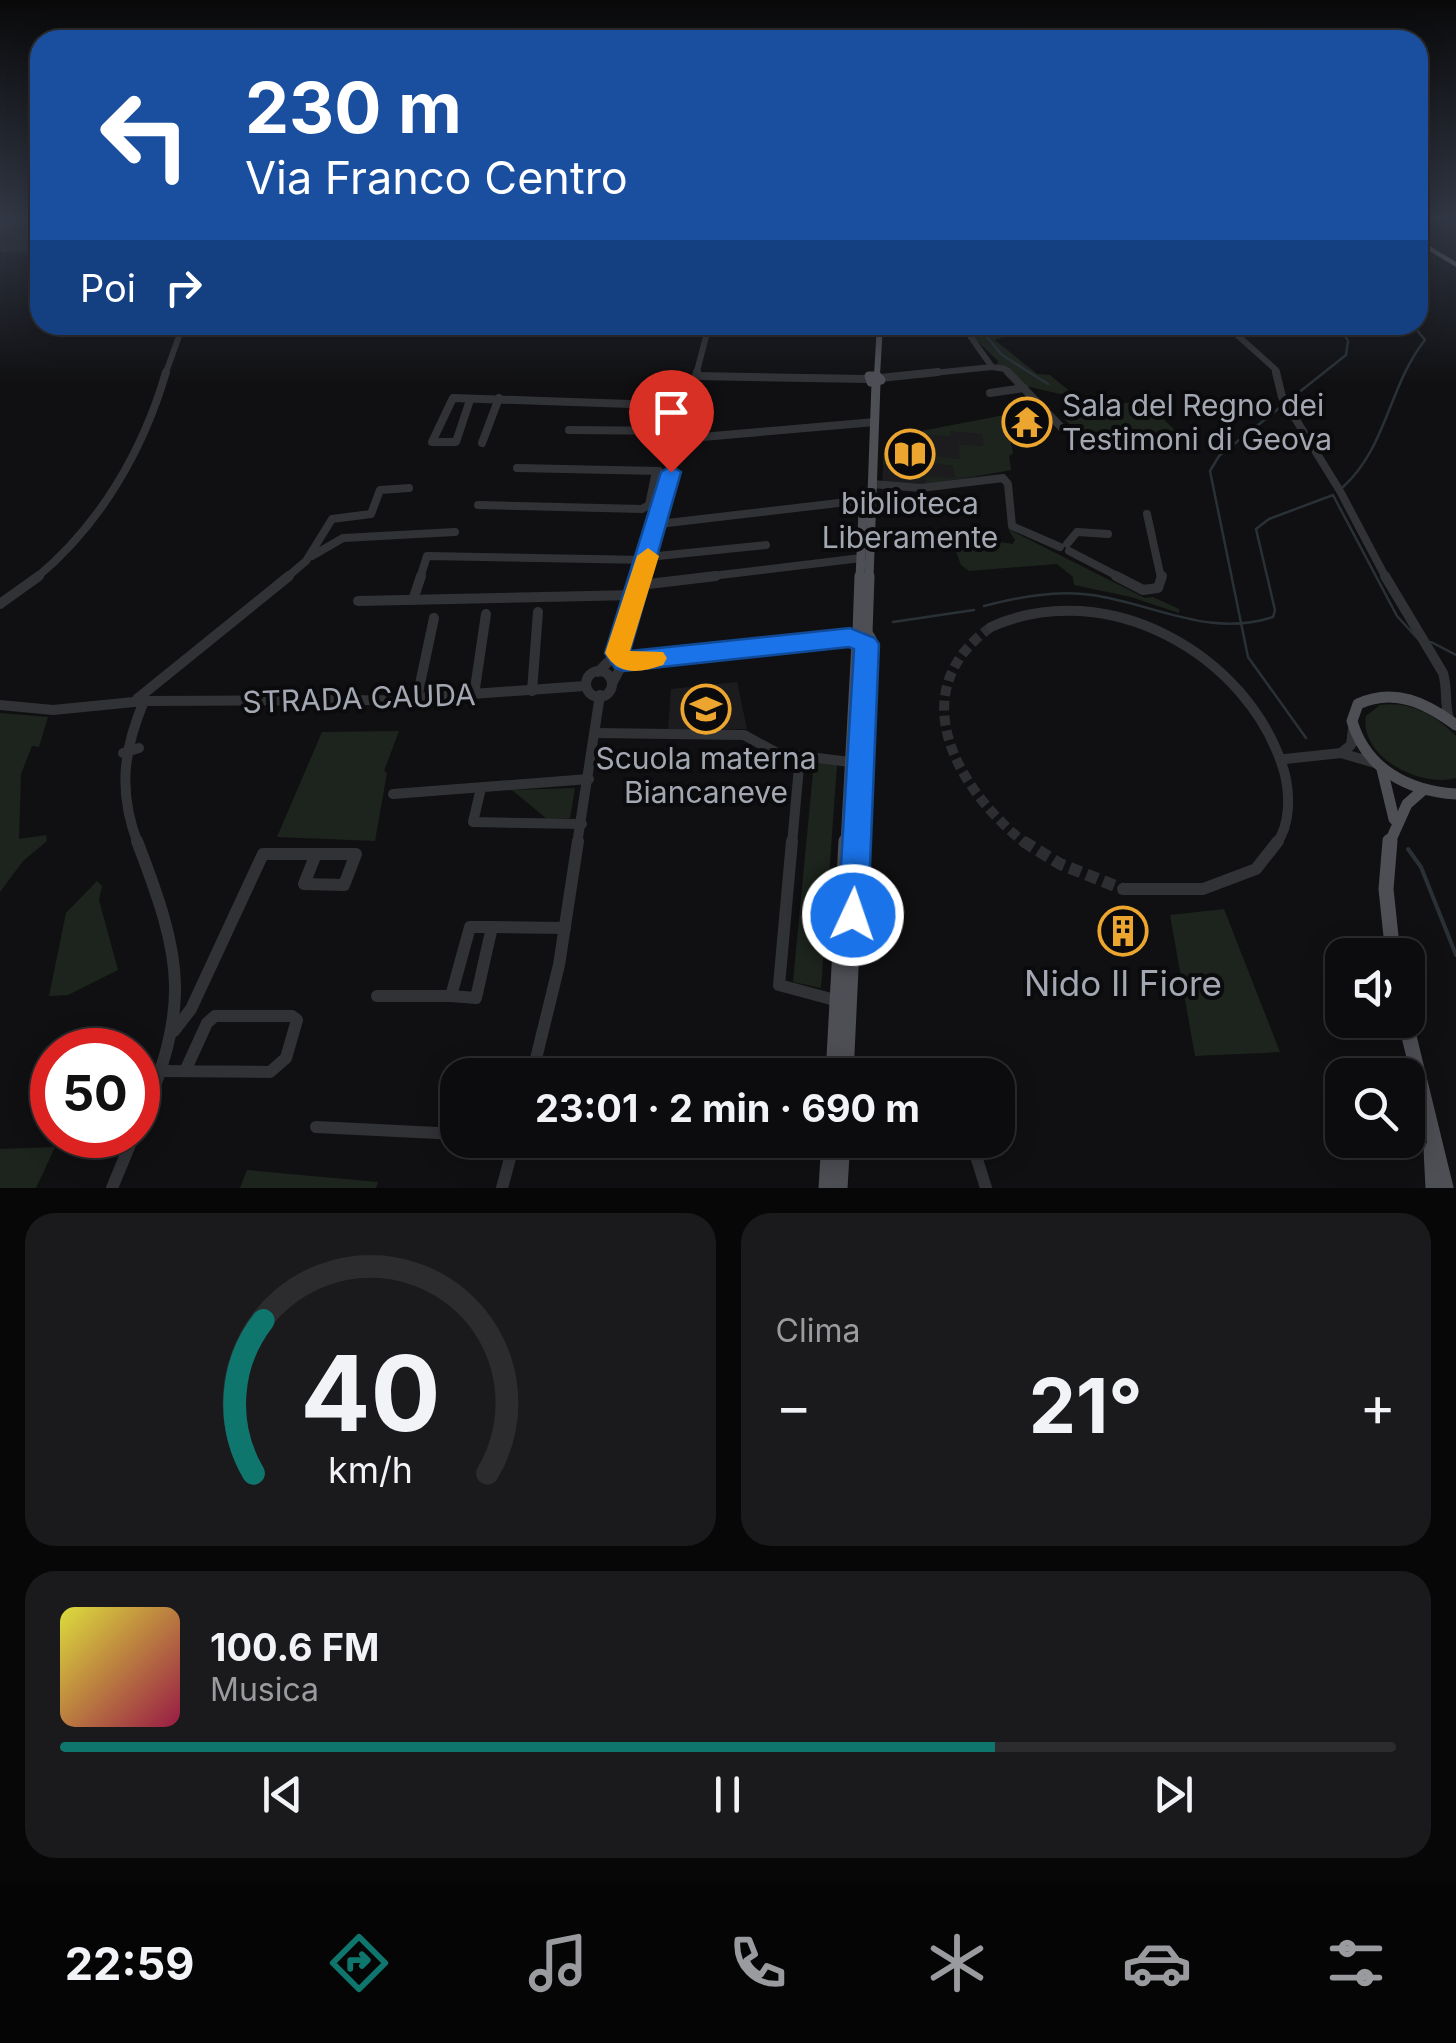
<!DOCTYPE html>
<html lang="it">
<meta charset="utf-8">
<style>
:root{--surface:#0c0c0e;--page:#1a1a1c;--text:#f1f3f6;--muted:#9a9b9e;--line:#2c2c2e;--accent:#0f766e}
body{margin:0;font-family:Inter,sans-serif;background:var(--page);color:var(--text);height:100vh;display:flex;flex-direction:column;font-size:38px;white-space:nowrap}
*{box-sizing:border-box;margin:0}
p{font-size:32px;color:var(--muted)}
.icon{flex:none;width:55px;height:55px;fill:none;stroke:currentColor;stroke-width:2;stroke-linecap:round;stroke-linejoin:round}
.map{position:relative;height:1188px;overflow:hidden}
.drawer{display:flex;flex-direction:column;gap:25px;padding:25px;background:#070708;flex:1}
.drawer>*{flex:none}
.top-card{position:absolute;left:30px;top:30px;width:1398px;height:305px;border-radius:30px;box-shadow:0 5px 25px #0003,0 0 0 2px var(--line);background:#1a4fa0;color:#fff;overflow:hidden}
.controls{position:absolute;left:1325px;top:938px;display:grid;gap:20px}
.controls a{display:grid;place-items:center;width:100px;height:100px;border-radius:20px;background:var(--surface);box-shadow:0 5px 25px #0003,0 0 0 2px var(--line);font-size:50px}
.speed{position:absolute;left:30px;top:1028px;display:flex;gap:20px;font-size:50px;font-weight:700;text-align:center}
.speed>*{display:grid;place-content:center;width:130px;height:130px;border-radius:50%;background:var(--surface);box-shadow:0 5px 25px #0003,0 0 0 2px var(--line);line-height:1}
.speed .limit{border:15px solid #d22;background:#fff;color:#111}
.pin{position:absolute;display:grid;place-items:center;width:85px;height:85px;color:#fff;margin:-102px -42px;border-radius:50% 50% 50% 0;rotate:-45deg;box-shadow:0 0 10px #0007}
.pin .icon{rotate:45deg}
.me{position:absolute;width:110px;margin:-55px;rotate:3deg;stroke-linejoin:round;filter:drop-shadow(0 0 8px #0008)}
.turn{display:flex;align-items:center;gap:35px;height:210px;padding:0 50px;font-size:45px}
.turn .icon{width:130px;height:130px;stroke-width:2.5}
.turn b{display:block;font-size:70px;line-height:85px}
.then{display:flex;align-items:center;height:95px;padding:0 50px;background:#0003;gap:20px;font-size:38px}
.big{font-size:75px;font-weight:700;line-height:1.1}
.drawer .tile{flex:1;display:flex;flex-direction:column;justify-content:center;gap:15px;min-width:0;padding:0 35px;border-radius:30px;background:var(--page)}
.drawer .dial{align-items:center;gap:0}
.dial svg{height:260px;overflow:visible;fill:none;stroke:var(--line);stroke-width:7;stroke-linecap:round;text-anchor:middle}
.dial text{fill:var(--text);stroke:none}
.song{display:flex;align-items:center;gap:30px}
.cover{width:120px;height:120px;border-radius:15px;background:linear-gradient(135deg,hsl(60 70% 55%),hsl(340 70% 35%))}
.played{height:10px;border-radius:5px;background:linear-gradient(90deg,var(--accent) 70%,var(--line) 70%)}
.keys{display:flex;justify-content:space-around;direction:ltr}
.heat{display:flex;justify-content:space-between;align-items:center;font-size:55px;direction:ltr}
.drawer .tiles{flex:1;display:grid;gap:25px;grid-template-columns:1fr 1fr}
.tile:last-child{grid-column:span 2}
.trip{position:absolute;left:440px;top:1058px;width:575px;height:100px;border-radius:30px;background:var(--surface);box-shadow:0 5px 25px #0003,0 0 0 2px var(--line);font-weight:700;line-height:100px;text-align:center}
.tab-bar{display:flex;height:160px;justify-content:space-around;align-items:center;background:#050506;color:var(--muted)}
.tab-bar .icon{width:70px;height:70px}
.tab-bar .current{color:var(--accent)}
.tab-bar b{font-size:45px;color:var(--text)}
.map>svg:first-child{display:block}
.built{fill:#1c1c1f}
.green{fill:#1d241d}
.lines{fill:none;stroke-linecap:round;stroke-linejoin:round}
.stream-far1{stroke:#293137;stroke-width:2.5}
.stream{stroke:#293137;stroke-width:4}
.minor-tunnel-far1{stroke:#2d2e32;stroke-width:10;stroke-dasharray:10 5;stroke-linecap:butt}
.minor-tunnel{stroke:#2d2e32;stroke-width:12;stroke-dasharray:12 6;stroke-linecap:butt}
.minor-far3{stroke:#313236;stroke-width:6}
.minor-far2{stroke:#313236;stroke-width:8}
.minor-far1{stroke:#313236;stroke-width:10}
.minor{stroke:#313236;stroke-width:12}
.major-far3{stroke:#4d4f55;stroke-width:6}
.major-far2{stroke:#4d4f55;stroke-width:9}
.major-far1{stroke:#4d4f55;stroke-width:11}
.major{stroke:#4d4f55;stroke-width:15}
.highway{fill:#5d6167;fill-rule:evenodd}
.route{fill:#1a73e8;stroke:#114b97;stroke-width:2.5}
.slow{fill:#f59e0b}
.labels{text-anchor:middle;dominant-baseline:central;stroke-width:8;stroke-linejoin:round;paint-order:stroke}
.poi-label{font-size:30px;fill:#a2a7b2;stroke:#0b0b0d}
.street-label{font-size:30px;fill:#a2a7b2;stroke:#0b0b0d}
.near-poi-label{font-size:35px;fill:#a2a7b2;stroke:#0b0b0d}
</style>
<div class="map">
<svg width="1456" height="1188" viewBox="0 0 1456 1188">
<rect width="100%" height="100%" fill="#101012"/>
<g class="built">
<path d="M1005,415L1013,453L1009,456L1011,470L923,487L882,483L884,452H889L890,437Z"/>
<path d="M737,682L747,729L668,730L671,689Z"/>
</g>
<g class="green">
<path d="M8,217H24L6,226L40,217L33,225L40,227V253L0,252V221Z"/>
<path d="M973,325H1017L1024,331L995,340L1037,374L1050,375L1078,398L1025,386L1006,367L997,365L998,361L970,334Z"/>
<path d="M1143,400L1176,431L1089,446L1060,414Z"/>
<path d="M1005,415L1013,453L1009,456L1011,470L926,484L925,477L956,478L953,466L934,463L935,456L960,459L959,445L984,446L982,434L950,431V436L928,435V440L905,438L902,466L883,464L884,452H889L890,437Z"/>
<path d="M1008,529L1145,598L1153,597L1179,609V613L1131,597L1074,585L1073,577L1057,564L969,571L961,565L953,544L971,538L1013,544L1015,540Z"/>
<path d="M1380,705C1410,701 1435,715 1456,736V778C1422,788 1359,758 1366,716Z"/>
<path d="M0,713L48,717L39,747L32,746L21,774L19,839L46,835L47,841L23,861L0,892Z"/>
<path d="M399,731L384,771L387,773L375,841L277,837L322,732Z"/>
<path d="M814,762L837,765L821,988L793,982Z"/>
<path d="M575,788L570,818L547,819L512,790Z"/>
<path d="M97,881L102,886L99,900L118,970L68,995L49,996L66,913Z"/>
<path d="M1224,909L1280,1052L1195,1056L1170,915Z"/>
<path d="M55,1147L36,1188H0V1149Z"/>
<path d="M247,1170L378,1182L376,1188H240Z"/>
</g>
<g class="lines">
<g class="stream-far1">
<path d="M996,326L982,331L1002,355L1048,384"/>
<path d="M1343,487C1387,447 1389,385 1425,340L1413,325"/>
<path d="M984,606C1019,597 1056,590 1092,595C1155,604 1208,638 1273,617L1275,610L1256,529L1269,519L1333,495L1397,616L1418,639"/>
<path d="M893,622L974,610"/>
<path d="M1431,642L1456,655"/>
<path d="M1306,738L1248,657L1210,471L1219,456L1346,355L1348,341L1339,325"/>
</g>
<path class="stream" d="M1408,849L1421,867L1456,955"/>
<path class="minor-tunnel-far1" d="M991,627C900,692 958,790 1026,844"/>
<path class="minor-tunnel" d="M1023,841L1060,864L1123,889"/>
<g class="minor-far3">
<path d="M1226,325L1275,369L1276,375"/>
<path d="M992,367L1005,369L1011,375"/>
<path d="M165,375L183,325"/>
<path d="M696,375L709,325"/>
<path d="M913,375L992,367L968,333L970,325"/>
</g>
<g class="minor-far2">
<path d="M1008,372L1063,429"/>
<path d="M1276,372L1282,397L1340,491L1386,578"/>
<path d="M696,376L867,379"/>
<path d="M880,378L938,372"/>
<path d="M990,393L1024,388"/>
<path d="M469,403L456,442H432L453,398L688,406"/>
<path d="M569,430L681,431"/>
<path d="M679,439L875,422"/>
<path d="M482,443L499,398"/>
<path d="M517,468L659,471"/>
<path d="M872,484L921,488L1003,478L1008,484L1012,526L1060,547"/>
<path d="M478,505L642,509L649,505L656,471"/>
<path d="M1147,514L1161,578"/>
<path d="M659,524L864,500"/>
<path d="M1067,544L1077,532L1108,534"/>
<path d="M1069,551L1121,578"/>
<path d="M312,556L343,538L455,532"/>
<path d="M648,557L766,545"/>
<path d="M36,578C100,525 143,451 166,372"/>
<path d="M286,578L306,561L332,519L371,514L380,490L409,488"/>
<path d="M420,578L427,556L647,560"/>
<path d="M641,578L662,512L697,372"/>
<path d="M695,578L861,558"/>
</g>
<g class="minor-far1">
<path d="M1116,576L1143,590L1158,588L1162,576"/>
<path d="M1385,576L1443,673C1448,689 1444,702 1449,719"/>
<path d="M640,585L716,576"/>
<path d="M413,600L421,576"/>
<path d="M358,601L636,595"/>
<path d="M0,604L39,576"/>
<path d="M991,627C1106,575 1249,654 1284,771C1290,793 1291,825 1276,844"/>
<path d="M624,661L854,638"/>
<circle cx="599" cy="684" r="13"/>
<path d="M598,672L617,653"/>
<path d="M613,682L624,661L617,653L641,576"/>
<path d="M532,691L538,612"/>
<path d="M474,695L486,614"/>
<path d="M417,698L434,618"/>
<path d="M137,699L289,576"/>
<path d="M0,705L53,710L144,701L388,700L585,686"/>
<path d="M596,733L744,735L777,753L850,762"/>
<path d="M123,753L139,748"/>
<path d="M1341,753L1351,745L1353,728"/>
<path d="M1285,759L1341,753L1375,763"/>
<path d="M481,788L473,822L582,824"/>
<path d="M393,794L589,779"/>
<path d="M138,844C118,792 123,751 144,701"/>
<path d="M577,844L600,695"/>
<path d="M792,844L800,756"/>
</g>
<g class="minor">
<path d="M137,841C184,963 191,1005 138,1128"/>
<path d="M792,841L779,985L831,999"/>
<path d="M316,854H356L344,885L304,884Z"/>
<path d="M1123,889H1203L1256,869L1278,841"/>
<path d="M470,927H492L476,998L451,996Z"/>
<path d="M492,927L565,928"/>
<path d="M377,996H451"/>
<path d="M174,1031L191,1009L263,854H316"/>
<path d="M161,1071L270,1072L286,1058L297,1020L292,1016H215L207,1023L186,1069"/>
<path d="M532,1075L559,965L578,841"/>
<path d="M316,1127L458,1134"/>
<path d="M971,1140L986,1188"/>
<path d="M112,1188L134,1135"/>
<path d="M502,1188L515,1140"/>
</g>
<path class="major-far3" d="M877,375L880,325"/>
<g class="major-far2">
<path d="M869,376H877L881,380L871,382Z"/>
<path d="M860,578L863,513"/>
<path d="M869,578L876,383"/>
</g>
<g class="major-far1">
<path d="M858,632L860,576"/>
<path d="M867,633L871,639L863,645L855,641V634Z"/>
<path d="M867,633L869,576"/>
<path d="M1456,725C1426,703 1394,687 1358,704L1352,721C1366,769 1408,791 1456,794"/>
<path d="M1382,769L1394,819"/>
<path d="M846,844L857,643"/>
<path d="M857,844L867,645"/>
<path d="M1389,844L1407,804L1423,790"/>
</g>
<g class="major">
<path d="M1390,841L1386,889L1393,955"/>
<path d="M1405,1020L1446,1188"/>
<path d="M833,1075L846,841"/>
<path d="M846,1075L857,841"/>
<path d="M1431,1149L1433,1188"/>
<path d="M826,1188L829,1140"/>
<path d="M840,1188L843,1140"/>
</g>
<path class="highway" d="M1418,239L1456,262V267L1418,244Z"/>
</g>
<linearGradient id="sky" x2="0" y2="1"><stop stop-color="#09090a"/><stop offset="0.57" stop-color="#313744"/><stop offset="1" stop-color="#313744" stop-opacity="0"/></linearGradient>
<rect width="1456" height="384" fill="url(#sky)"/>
<path class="route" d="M671,466L681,472L630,651L850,628L875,638L879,644L868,915L864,926L853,931L842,926L838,915L854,649L849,647L624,671L615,668L605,653L661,472Z"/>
<path class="slow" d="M648,548L659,556L630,651L663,652L667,658L663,665C640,673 618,676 605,653L637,556Z"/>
<defs>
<g id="temple-ring" transform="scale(2.5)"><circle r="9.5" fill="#0b0b0d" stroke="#eca52e" stroke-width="1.5"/><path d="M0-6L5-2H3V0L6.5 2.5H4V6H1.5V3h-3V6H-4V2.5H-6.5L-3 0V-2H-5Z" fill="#eca52e"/></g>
<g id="library-ring" transform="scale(2.5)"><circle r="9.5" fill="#0b0b0d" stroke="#eca52e" stroke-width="1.5"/><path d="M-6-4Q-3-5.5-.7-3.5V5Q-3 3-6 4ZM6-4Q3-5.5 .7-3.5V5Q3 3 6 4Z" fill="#eca52e"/></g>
<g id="school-ring" transform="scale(2.5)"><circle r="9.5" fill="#0b0b0d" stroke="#eca52e" stroke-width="1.5"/><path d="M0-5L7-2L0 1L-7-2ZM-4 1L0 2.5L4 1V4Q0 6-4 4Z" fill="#eca52e"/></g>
<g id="building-ring" transform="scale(2.5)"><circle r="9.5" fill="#0b0b0d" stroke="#eca52e" stroke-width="1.5"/><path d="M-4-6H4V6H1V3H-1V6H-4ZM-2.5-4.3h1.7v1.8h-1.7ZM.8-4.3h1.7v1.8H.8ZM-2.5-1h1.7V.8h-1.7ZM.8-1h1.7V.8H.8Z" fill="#eca52e"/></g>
</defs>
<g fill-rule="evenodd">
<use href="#temple-ring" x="1027" y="422"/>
<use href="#library-ring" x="910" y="454"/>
<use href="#school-ring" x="706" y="709"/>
<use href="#building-ring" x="1123" y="931"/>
</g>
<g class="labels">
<g class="poi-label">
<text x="1062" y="405" text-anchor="start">Sala del Regno dei<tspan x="1062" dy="34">Testimoni di Geova</tspan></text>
<text x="910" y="503">biblioteca<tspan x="910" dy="34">Liberamente</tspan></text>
<text x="706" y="758">Scuola materna<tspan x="706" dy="34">Biancaneve</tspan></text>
</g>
<g class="street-label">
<text transform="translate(359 698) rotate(-2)">STRADA CAUDA</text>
</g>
<g class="near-poi-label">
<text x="1123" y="983">Nido Il Fiore</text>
</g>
</g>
</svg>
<div class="controls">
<a><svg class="icon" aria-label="sound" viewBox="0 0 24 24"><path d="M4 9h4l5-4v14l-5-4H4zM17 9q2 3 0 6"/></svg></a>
<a><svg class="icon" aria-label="search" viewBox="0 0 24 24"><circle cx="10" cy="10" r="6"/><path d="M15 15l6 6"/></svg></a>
</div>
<div class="speed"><div class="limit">50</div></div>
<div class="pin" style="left:671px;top:472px;background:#d93025"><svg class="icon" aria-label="arrive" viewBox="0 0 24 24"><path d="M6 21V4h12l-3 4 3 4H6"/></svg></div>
<svg class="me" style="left:853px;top:915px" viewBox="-20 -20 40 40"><circle r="17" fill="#1a73e8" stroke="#fff" stroke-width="3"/><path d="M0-11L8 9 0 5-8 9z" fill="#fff"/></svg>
<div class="trip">23:01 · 2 min · 690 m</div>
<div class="top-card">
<div class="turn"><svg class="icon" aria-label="left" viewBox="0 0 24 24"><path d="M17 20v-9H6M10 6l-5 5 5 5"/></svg><div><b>230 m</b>Via Franco Centro</div></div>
<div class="then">Poi<svg class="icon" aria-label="right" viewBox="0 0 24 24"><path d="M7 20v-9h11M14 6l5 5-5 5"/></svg></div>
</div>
</div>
<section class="drawer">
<div class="tiles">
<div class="tile dial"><svg viewBox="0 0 100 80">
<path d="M14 69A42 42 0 1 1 86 69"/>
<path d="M14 69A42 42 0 0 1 17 22" stroke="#0f766e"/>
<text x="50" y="56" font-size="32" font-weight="700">40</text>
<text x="50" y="72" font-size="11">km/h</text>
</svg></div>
<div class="tile"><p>Clima</p>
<div class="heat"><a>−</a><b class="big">21°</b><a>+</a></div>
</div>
<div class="tile">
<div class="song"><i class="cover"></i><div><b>100.6 FM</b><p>Musica</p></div></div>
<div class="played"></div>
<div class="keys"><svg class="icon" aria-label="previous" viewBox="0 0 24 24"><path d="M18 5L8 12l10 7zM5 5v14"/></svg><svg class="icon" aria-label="pause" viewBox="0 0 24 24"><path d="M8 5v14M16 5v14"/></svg><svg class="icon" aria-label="next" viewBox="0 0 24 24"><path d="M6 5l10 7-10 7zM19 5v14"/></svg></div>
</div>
</div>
</section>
<nav class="tab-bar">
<b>22:59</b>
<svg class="icon current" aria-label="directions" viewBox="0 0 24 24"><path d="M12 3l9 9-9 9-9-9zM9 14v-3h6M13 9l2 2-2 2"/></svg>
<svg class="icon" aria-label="music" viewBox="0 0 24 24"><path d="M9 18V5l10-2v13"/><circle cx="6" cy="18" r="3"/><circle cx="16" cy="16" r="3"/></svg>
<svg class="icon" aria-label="phone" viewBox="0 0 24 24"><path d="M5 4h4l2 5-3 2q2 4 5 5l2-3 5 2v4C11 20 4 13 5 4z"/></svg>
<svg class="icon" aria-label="climate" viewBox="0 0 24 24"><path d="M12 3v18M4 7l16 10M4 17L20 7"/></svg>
<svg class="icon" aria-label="car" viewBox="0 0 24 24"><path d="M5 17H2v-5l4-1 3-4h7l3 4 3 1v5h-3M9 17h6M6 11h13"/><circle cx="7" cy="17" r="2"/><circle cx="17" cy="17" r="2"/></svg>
<svg class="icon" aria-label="filters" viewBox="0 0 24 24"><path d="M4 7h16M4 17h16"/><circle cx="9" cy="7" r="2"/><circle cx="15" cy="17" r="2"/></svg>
</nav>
